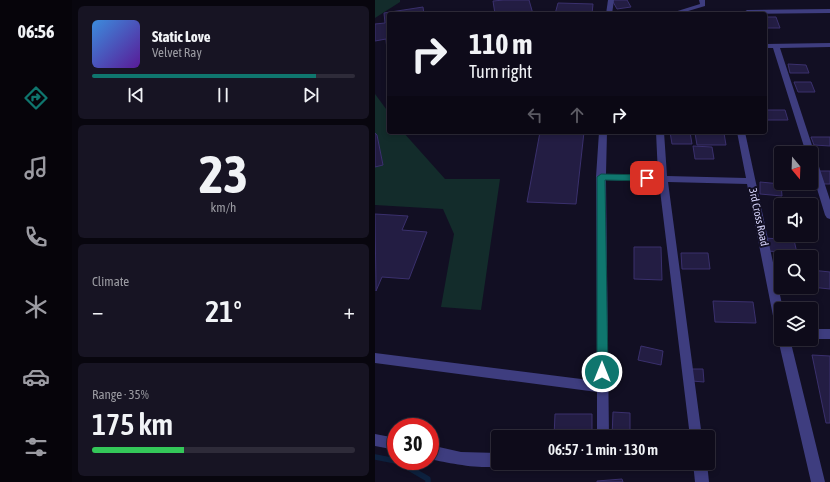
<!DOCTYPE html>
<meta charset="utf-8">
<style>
:root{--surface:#0e0b1a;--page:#171423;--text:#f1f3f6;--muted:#9b9ba2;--line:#2e2b39;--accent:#0f766e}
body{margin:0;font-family:"Asap Condensed",sans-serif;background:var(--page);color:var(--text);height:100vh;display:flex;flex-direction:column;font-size:15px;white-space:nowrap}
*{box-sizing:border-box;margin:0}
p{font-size:13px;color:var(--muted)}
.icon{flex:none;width:22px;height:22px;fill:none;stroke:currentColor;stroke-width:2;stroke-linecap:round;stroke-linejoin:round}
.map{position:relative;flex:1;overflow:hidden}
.drawer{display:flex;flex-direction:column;gap:6px;padding:6px;background:#08060e;width:303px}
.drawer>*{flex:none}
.guide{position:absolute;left:12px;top:12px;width:380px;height:122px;border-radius:4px;box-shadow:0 2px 6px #0003,0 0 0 1px var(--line);background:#0e0b1a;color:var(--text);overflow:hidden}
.needle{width:26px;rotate:161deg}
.controls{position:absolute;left:399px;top:146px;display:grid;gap:8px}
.controls a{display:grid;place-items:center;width:44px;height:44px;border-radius:4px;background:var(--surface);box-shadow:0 2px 6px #0003,0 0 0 1px var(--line);font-size:20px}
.speed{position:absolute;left:12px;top:418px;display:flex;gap:8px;font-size:20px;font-weight:700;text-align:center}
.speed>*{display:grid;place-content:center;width:52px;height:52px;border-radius:50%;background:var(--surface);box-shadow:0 2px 6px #0003,0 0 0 1px var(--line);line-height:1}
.speed .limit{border:6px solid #d22;background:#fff;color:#111}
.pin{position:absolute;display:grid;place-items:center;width:34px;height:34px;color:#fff;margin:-17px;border-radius:8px;box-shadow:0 2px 6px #0006}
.me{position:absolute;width:44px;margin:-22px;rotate:0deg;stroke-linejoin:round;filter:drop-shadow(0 0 3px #0008)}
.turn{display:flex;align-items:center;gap:14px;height:84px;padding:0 16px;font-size:18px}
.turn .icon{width:52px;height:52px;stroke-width:2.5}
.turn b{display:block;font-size:28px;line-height:34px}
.lanes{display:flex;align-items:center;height:38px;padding:0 16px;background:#0003;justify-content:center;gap:20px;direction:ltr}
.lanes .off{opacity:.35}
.big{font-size:30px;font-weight:600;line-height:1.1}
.drawer .card{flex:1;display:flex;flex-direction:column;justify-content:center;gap:6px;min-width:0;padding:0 14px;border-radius:6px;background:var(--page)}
.drawer .dial{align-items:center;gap:0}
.dial b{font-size:52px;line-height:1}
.song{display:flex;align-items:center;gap:12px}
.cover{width:48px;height:48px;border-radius:6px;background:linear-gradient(135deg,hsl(210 70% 55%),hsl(270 70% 35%))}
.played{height:4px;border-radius:2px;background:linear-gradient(90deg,var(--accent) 85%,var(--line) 85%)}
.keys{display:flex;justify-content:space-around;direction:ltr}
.heat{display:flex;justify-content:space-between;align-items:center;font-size:22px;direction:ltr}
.charge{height:6px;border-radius:3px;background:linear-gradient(90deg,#34c759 35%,var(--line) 0)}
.trip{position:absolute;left:116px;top:430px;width:224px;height:40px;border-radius:4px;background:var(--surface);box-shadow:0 2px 6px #0003,0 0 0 1px var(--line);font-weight:600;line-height:40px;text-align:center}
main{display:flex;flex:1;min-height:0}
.tabs{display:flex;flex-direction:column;width:72px;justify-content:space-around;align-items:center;background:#06040a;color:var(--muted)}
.tabs .icon{width:28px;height:28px}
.tabs .on{color:var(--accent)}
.tabs b{font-size:18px;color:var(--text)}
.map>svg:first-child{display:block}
.green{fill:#132c2b}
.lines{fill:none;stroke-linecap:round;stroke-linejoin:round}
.stream{stroke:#0d213e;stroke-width:5.5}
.building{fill:#231d43;stroke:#3a306d}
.street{fill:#3e3d7f;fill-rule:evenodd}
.route{fill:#0f766e;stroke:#0a4d48}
.labels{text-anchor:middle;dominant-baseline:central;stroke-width:4;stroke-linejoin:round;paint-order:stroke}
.street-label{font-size:11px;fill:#d7d4fc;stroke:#120f23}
</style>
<main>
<nav class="tabs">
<b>06:56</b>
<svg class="icon on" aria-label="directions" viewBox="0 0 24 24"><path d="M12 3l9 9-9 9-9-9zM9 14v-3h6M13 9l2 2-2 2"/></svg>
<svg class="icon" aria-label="music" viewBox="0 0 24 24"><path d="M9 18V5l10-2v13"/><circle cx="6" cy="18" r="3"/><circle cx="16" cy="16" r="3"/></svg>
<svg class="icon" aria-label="phone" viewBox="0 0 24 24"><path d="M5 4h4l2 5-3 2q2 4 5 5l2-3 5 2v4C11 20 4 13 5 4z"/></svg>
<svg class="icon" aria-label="climate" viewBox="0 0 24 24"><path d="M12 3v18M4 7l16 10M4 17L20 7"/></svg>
<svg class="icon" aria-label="car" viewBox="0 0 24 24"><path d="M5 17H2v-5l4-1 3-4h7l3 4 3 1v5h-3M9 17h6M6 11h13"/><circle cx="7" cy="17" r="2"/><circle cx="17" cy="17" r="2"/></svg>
<svg class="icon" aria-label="filters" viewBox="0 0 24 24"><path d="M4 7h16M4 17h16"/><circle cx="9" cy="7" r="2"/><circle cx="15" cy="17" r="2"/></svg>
</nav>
<section class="drawer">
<div class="card">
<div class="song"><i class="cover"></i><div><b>Static Love</b><p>Velvet Ray</p></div></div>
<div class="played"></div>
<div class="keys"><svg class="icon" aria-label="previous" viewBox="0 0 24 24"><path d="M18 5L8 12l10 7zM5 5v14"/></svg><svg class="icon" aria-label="pause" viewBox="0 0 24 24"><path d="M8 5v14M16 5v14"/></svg><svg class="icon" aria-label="next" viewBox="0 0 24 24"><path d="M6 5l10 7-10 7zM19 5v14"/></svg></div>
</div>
<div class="card dial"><b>23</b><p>km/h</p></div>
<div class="card"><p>Climate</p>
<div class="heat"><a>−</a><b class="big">21°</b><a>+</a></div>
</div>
<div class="card"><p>Range · 35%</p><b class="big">175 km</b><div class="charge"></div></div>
</section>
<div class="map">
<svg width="455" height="482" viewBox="0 0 455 482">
<rect width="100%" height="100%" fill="#120f23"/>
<g class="green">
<path d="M0,0H25V2L0,18Z"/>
<path d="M0,94L14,113V132H28L70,179H125L106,310L66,307L79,234L68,209L0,205Z"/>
</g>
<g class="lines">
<g class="stream">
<path d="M0,457L21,461"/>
<path d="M22,461L53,479V482"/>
</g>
</g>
<g class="building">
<path d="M129,0H154L158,14H120L118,1Z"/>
<path d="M237,0H252L256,7L242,9Z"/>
<path d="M183,3L218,4L217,14H180Z"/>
<path d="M48,7L49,14H14V50L12,51L11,39L0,41V24L10,23L9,13Z"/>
<path d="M390,17H401L405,28H391Z"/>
<path d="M413,64L431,65L434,73H415Z"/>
<path d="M419,82H436L440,92H423Z"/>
<path d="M390,110H410L413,120H391Z"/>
<path d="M165,132H209L201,204L152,202Z"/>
<path d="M295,132H315L317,144H297Z"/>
<path d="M0,133L2,135L8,165L0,167Z"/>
<path d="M320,133H349L351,145H322Z"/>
<path d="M436,137H455V146L439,145Z"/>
<path d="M318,146L337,147L339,159H320Z"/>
<path d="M444,171H455V184H449Z"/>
<path d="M385,182L406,184L407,196L385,194Z"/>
<path d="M0,214L33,216L27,230L52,232L34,279L7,277L1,291Z"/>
<path d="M390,238L419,240L422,253L392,251Z"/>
<path d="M259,247H286L287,280L259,279Z"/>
<path d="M306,253H333L335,269H307Z"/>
<path d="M436,270L455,272V289L436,287Z"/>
<path d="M338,301L378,302L381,323L340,322Z"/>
<path d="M266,346L288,351L286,365L263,360Z"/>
<path d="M437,355L455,356V423H451Z"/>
<path d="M316,369H328L329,382L317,381Z"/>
<path d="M238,412L255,413V437H237Z"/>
<path d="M180,414H217V437H179Z"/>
<path d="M247,479L248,482H222V481Z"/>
</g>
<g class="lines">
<g class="street">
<path d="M233,0H239L237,14H231Z"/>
<path d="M324,0H330V6L303,14H293L325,4Z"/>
<path d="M455,9V13L372,14L369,12L372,10Z"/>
<path d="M455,43V47L405,48L455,200V219L452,218L450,215L436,169V153H431L398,48H390V44Z"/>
<path d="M224,132H232L231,174L283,175L281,132H289L292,176L371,178L362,132H370L408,309H406V331L402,330L400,326L372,184L293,182L327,437H315L284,182L231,180L234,437H222V392L0,363V353L222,381L221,177Z"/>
<rect x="436" y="329" width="19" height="10"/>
<path d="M405,335L406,339H415L450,482H436L403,339Z"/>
<path d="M0,434L21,438V450L0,446Z"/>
<path d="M55,445L86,452L123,453V463H128C119,473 68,462 55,459Z"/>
<path d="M318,463H332L334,482H320Z"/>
</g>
</g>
<path class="route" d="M226,174L272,175L276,178L272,181L230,180L233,372L231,375L227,377L223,375L222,372V177Z"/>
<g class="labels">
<g class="street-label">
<text transform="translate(384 217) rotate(78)">3rd Cross Road</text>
</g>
</g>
</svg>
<div class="controls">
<a><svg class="needle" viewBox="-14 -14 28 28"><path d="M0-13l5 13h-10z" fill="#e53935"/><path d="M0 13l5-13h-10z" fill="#9b9ba2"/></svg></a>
<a><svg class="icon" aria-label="sound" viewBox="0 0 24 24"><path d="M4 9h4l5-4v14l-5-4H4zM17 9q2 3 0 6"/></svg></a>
<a><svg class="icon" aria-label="search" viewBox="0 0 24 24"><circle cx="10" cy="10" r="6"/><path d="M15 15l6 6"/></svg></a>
<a><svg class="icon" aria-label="layers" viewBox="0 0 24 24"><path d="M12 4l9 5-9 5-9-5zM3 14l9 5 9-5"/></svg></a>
</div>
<div class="speed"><div class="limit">30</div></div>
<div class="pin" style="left:272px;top:178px;background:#d93025"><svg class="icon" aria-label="arrive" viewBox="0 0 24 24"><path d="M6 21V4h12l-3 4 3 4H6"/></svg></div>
<svg class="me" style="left:227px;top:372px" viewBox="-20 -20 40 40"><circle r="17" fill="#0f766e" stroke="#fff" stroke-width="3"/><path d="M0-11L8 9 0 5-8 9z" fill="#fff"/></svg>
<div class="trip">06:57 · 1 min · 130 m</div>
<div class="guide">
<div class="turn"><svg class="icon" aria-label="right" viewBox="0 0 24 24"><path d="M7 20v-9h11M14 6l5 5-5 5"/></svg><div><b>110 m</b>Turn right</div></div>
<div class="lanes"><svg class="icon off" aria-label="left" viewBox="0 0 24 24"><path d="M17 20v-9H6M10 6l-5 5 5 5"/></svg><svg class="icon off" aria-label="ahead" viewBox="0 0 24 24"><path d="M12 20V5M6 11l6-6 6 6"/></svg><svg class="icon" aria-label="right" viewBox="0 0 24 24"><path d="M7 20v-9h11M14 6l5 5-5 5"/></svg></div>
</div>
</div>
</main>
